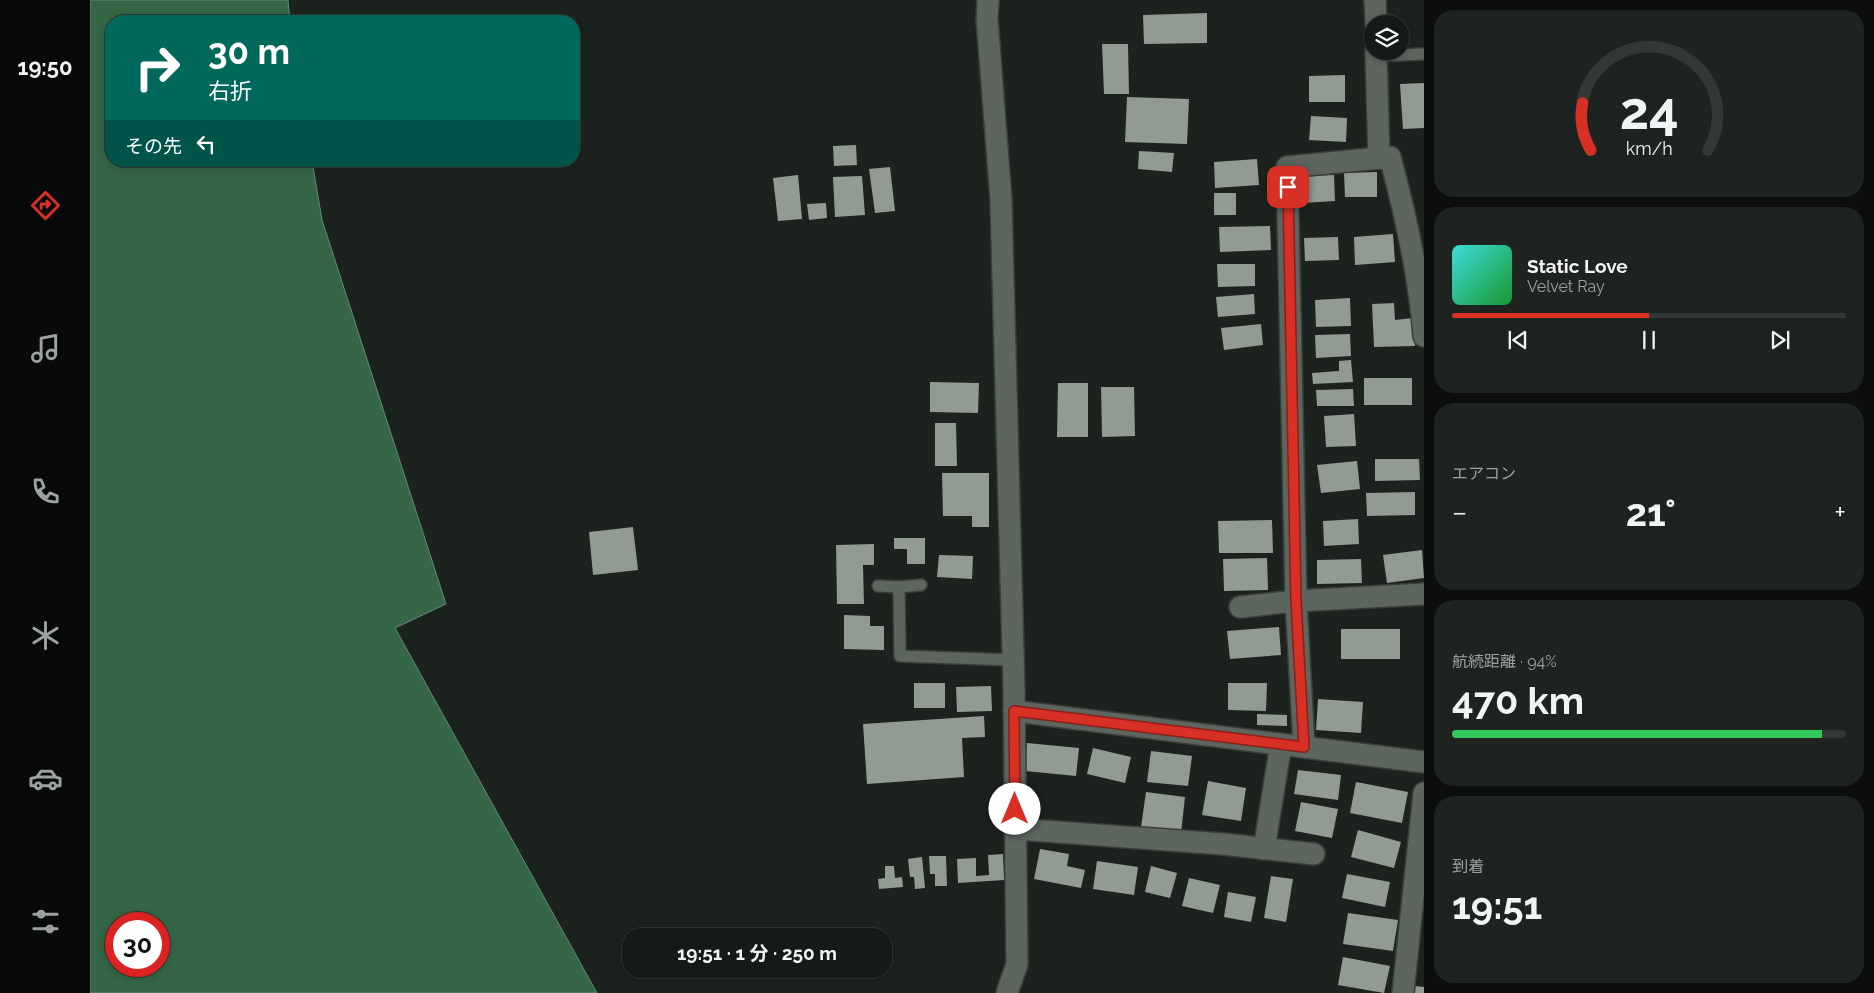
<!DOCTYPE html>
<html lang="ja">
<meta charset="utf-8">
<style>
:root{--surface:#151a16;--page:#1e231f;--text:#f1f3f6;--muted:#9da1a1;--line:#343835;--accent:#d93025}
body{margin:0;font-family:Raleway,"Noto Sans JP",sans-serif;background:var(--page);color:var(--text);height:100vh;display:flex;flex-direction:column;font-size:19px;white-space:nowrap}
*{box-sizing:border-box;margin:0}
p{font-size:16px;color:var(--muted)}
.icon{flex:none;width:28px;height:28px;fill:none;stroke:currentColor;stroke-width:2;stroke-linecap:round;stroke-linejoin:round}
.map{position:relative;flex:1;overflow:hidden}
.drawer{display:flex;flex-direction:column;gap:10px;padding:10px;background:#0c0e0c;width:450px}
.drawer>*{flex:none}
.guide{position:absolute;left:15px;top:15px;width:475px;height:152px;border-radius:20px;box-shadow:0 2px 8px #0003,0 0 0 1px var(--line);background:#00695c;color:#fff;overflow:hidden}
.tools{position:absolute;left:1274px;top:15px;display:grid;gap:10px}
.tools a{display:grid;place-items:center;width:45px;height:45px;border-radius:50%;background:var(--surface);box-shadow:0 2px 8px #0003,0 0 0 1px var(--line);font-size:25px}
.speed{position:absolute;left:15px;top:912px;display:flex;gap:10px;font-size:25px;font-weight:700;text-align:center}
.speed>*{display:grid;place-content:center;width:65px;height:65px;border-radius:50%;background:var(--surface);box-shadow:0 2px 8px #0003,0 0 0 1px var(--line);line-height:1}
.speed .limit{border:8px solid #d22;background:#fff;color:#111}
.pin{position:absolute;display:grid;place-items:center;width:42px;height:42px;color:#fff;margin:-21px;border-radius:10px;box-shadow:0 2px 8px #0006}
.me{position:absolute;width:55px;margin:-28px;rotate:0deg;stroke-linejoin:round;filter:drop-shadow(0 0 4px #0008)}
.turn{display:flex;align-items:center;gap:18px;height:105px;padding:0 20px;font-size:22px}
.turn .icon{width:65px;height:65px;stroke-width:2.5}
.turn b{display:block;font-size:35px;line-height:42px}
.then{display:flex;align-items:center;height:48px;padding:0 20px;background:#0003;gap:10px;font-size:19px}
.big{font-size:38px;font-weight:700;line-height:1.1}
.drawer .widget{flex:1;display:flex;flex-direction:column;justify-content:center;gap:8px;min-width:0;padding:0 18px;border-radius:20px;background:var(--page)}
.drawer .dial{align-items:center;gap:0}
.dial svg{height:130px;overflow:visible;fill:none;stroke:var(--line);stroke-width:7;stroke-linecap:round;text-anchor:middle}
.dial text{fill:var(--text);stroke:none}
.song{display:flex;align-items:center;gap:15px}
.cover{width:60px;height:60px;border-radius:8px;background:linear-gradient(135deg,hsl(180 70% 55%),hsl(130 70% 35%))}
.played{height:5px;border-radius:2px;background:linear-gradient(90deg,var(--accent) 50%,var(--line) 50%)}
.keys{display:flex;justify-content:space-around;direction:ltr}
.heat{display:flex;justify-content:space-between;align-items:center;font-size:28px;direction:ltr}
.charge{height:8px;border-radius:4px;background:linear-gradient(90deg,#34c759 94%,var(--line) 0)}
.trip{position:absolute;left:532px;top:928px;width:270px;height:50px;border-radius:20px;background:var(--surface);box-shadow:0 2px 8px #0003,0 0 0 1px var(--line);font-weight:700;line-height:50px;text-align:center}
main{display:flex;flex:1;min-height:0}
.menu{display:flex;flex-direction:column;width:90px;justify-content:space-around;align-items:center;background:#080a09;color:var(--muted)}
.menu .icon{width:35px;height:35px}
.menu .on{color:var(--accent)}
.menu b{font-size:22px;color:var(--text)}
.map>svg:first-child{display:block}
.water{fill:#356646;stroke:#668a72;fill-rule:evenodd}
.building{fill:#929a94}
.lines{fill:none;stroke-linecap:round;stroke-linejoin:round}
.lane-casing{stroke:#393e3a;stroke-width:14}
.street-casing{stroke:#393e3a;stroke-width:24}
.lane{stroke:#5d655f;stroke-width:11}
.street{stroke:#5d655f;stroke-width:21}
.route-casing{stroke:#8d1f18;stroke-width:12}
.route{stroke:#d93025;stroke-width:9}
</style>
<main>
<nav class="menu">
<b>19:50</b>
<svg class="icon on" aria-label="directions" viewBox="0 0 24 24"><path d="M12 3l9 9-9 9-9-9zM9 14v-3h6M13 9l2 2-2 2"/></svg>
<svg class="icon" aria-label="music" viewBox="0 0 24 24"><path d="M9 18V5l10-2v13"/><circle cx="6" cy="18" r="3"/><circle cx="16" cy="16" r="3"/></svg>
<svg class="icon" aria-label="phone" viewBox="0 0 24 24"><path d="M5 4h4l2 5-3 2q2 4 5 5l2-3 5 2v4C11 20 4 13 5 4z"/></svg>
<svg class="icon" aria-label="climate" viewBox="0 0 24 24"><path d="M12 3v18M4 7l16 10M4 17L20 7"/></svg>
<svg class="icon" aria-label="car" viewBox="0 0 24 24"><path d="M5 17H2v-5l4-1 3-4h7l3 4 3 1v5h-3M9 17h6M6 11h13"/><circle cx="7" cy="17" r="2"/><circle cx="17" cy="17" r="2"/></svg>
<svg class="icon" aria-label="filters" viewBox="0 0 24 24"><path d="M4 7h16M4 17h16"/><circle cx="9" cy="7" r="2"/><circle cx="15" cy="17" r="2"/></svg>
</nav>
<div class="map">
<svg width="1334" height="993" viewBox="0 0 1334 993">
<rect width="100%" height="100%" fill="#1c231e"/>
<path class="water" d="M0,0H198L200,21H21V161H222L232,220L356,604L305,628L507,993H0ZM26,924H69V966H26Z"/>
<g class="building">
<path d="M1117,13V43L1054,44L1053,15Z"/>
<path d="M1012,44H1038L1039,94H1014Z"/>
<path d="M1255,75V102H1219V76Z"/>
<path d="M1334,83V128L1313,129L1310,84Z"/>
<path d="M1037,97L1099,99L1097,144L1035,142Z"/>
<path d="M1221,116L1257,118L1256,142L1219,140Z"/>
<path d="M766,145L767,165L744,166L743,146Z"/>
<path d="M1049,151L1084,153L1082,172L1048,169Z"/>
<path d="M1167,159L1169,185L1125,188L1124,162Z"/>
<path d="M800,167L805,211L785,213L779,169Z"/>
<path d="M1287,172V197H1255L1254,173Z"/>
<path d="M708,175L712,219L688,221L683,178Z"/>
<path d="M1244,175L1245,201L1213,203L1212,176Z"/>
<path d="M772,176L775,215L745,217L743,177Z"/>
<rect x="1124" y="193" width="22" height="22"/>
<path d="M736,203L737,218L719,220L717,204Z"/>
<path d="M1180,226L1181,250L1130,252L1129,227Z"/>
<path d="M1303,234L1305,262L1265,265L1264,237Z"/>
<path d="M1248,237L1249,260L1215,261L1214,238Z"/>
<path d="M1127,264H1165V286L1128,287Z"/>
<path d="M1164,294L1165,314L1128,317L1126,297Z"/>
<path d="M1260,298L1261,326L1226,327L1225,300Z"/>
<path d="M1304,303L1305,320L1323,318L1325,346L1284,347L1282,304Z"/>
<path d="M1171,324L1173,345L1134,350L1131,328Z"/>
<path d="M1260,334L1261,356L1226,358L1225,335Z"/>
<path d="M1261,360L1263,382L1223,384L1222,373L1249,371V361Z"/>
<rect x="1274" y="378" width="48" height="27"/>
<path d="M840,382L889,383L888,413L840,412Z"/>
<path d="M968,383H998V437H967Z"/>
<path d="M1011,387H1044L1045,436L1012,437Z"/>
<path d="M1263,389L1264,406H1227L1226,390Z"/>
<path d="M1264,414L1266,446L1236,447L1234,416Z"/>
<path d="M845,423H866L867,466H845Z"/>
<path d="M1285,459H1329L1330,480L1285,481Z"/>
<path d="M1267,461L1270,489L1231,493L1227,465Z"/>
<path d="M852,473H899V527H882V516H853Z"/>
<path d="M1325,492V515L1277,516L1276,493Z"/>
<path d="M1268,519L1269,544L1234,546L1233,521Z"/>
<path d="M1182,520L1183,553H1129L1128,521Z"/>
<path d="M543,527L548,570L503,575L499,532Z"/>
<path d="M804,538H835V564H817V549H804Z"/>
<path d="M784,544V565H773L774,604H747L746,545Z"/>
<path d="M1332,550L1334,578L1297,583L1293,555Z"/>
<path d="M849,555L883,556L882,579L847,577Z"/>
<path d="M1177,558L1178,590L1134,591L1133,559Z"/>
<path d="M1271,559L1272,583L1227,584V560Z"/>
<path d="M754,615L780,616V626H794V650L754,649Z"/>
<path d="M1189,627L1191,655L1140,659L1137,631Z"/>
<rect x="1251" y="629" width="59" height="30"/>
<rect x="824" y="683" width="31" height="25"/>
<path d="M1138,683H1177L1176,711L1138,710Z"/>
<path d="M901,686L902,711L867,712L866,687Z"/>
<path d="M1228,699L1273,702L1271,733L1226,730Z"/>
<path d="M1167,714L1197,715V726L1167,725Z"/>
<path d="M894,716L895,737L872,738L874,777L777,784L773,724Z"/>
<path d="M937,743L989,748L986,776L935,771Z"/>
<path d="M1003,748L1041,757L1035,783L997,774Z"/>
<path d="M1061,751L1102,756L1098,786L1057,782Z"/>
<path d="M1208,770L1251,775L1248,800L1204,794Z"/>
<path d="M1118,781L1156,788L1151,821L1112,815Z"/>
<path d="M1266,782L1318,792L1312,823L1260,813Z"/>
<path d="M1056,792L1095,797L1091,833L1051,827Z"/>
<path d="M1211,802L1248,809L1242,838L1205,831Z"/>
<path d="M1268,830L1311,842L1304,868L1261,857Z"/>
<path d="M950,849L979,854L977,866L995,870L991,888L944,879Z"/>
<path d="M913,854L914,880L868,883L867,859L886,858V876L899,875L898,855Z"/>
<path d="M839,856H856L857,886H845V874H840Z"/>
<path d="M832,857L835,888L825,889L824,877H820L818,859Z"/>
<path d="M1007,861L1048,867L1044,895L1003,889Z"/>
<path d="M795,866H804L805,878L812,877L813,887L789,889L788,879L795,878Z"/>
<path d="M1061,866L1087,873L1080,898L1055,892Z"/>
<path d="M1257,874L1300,882L1295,907L1252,898Z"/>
<path d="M1181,876L1203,879L1196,922L1174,918Z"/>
<path d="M1099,878L1130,885L1123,913L1092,906Z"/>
<path d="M1138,892L1166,897L1161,922L1134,917Z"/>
<path d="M1258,913L1308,920L1303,951L1253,944Z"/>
<path d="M1253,957L1300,966L1294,993L1248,985Z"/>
<path d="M1325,986L1334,987V993H1324Z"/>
</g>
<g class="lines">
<g class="lane-casing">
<g id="lane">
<path d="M1286,56L1334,54"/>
<path d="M831,585L809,587L810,656L923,660"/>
<path d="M788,586L809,587"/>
</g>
</g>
<g class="street-casing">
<g id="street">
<path d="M898,0L897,19L911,200L924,690L927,964L917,993"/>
<path d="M1285,0L1286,24"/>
<path d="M1286,51L1289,158"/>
<path d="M1334,336C1329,275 1316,216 1300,157L1197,167L1206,601L1334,594"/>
<path d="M1150,607L1206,601L1214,747"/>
<path d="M924,711L1334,762"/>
<path d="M925,829L1133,844L1224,854"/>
<path d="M1174,849L1191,744"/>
<path d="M1313,993L1334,793"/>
</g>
</g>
<use href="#lane" class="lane"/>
<use href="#street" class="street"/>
</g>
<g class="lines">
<g class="route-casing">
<path id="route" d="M925,809L924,711L1214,747L1206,601L1198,187"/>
</g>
<use href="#route" class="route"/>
</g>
</svg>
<div class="tools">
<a><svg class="icon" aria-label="layers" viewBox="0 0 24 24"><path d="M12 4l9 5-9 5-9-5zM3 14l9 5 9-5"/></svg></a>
</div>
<div class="speed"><div class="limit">30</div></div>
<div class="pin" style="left:1198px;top:187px;background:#d93025"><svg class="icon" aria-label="arrive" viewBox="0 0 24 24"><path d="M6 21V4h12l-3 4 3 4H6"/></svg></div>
<svg class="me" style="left:925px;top:809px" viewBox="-20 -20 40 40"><circle r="19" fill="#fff"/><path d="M0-13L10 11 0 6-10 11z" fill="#d93025"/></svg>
<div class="trip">19:51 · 1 分 · 250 m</div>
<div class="guide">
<div class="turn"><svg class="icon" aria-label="right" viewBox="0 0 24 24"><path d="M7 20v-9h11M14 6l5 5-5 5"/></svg><div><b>30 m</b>右折</div></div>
<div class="then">その先<svg class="icon" aria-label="left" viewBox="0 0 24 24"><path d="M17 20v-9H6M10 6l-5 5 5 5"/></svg></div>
</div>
</div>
<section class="drawer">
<div class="widget dial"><svg viewBox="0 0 100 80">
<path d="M14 69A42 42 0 1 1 86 69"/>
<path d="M14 69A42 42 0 0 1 9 40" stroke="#d93025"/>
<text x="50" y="56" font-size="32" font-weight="700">24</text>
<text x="50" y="72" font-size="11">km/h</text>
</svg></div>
<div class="widget">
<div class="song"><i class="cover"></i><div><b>Static Love</b><p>Velvet Ray</p></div></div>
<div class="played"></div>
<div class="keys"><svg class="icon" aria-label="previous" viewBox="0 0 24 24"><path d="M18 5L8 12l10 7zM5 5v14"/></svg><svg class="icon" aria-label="pause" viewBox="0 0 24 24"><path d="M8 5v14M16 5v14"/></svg><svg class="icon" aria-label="next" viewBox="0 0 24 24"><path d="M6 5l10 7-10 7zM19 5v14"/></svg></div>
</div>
<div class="widget"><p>エアコン</p>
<div class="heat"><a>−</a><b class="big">21°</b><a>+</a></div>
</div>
<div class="widget"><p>航続距離 · 94%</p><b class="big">470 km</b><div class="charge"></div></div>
<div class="widget"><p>到着</p><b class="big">19:51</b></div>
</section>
</main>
